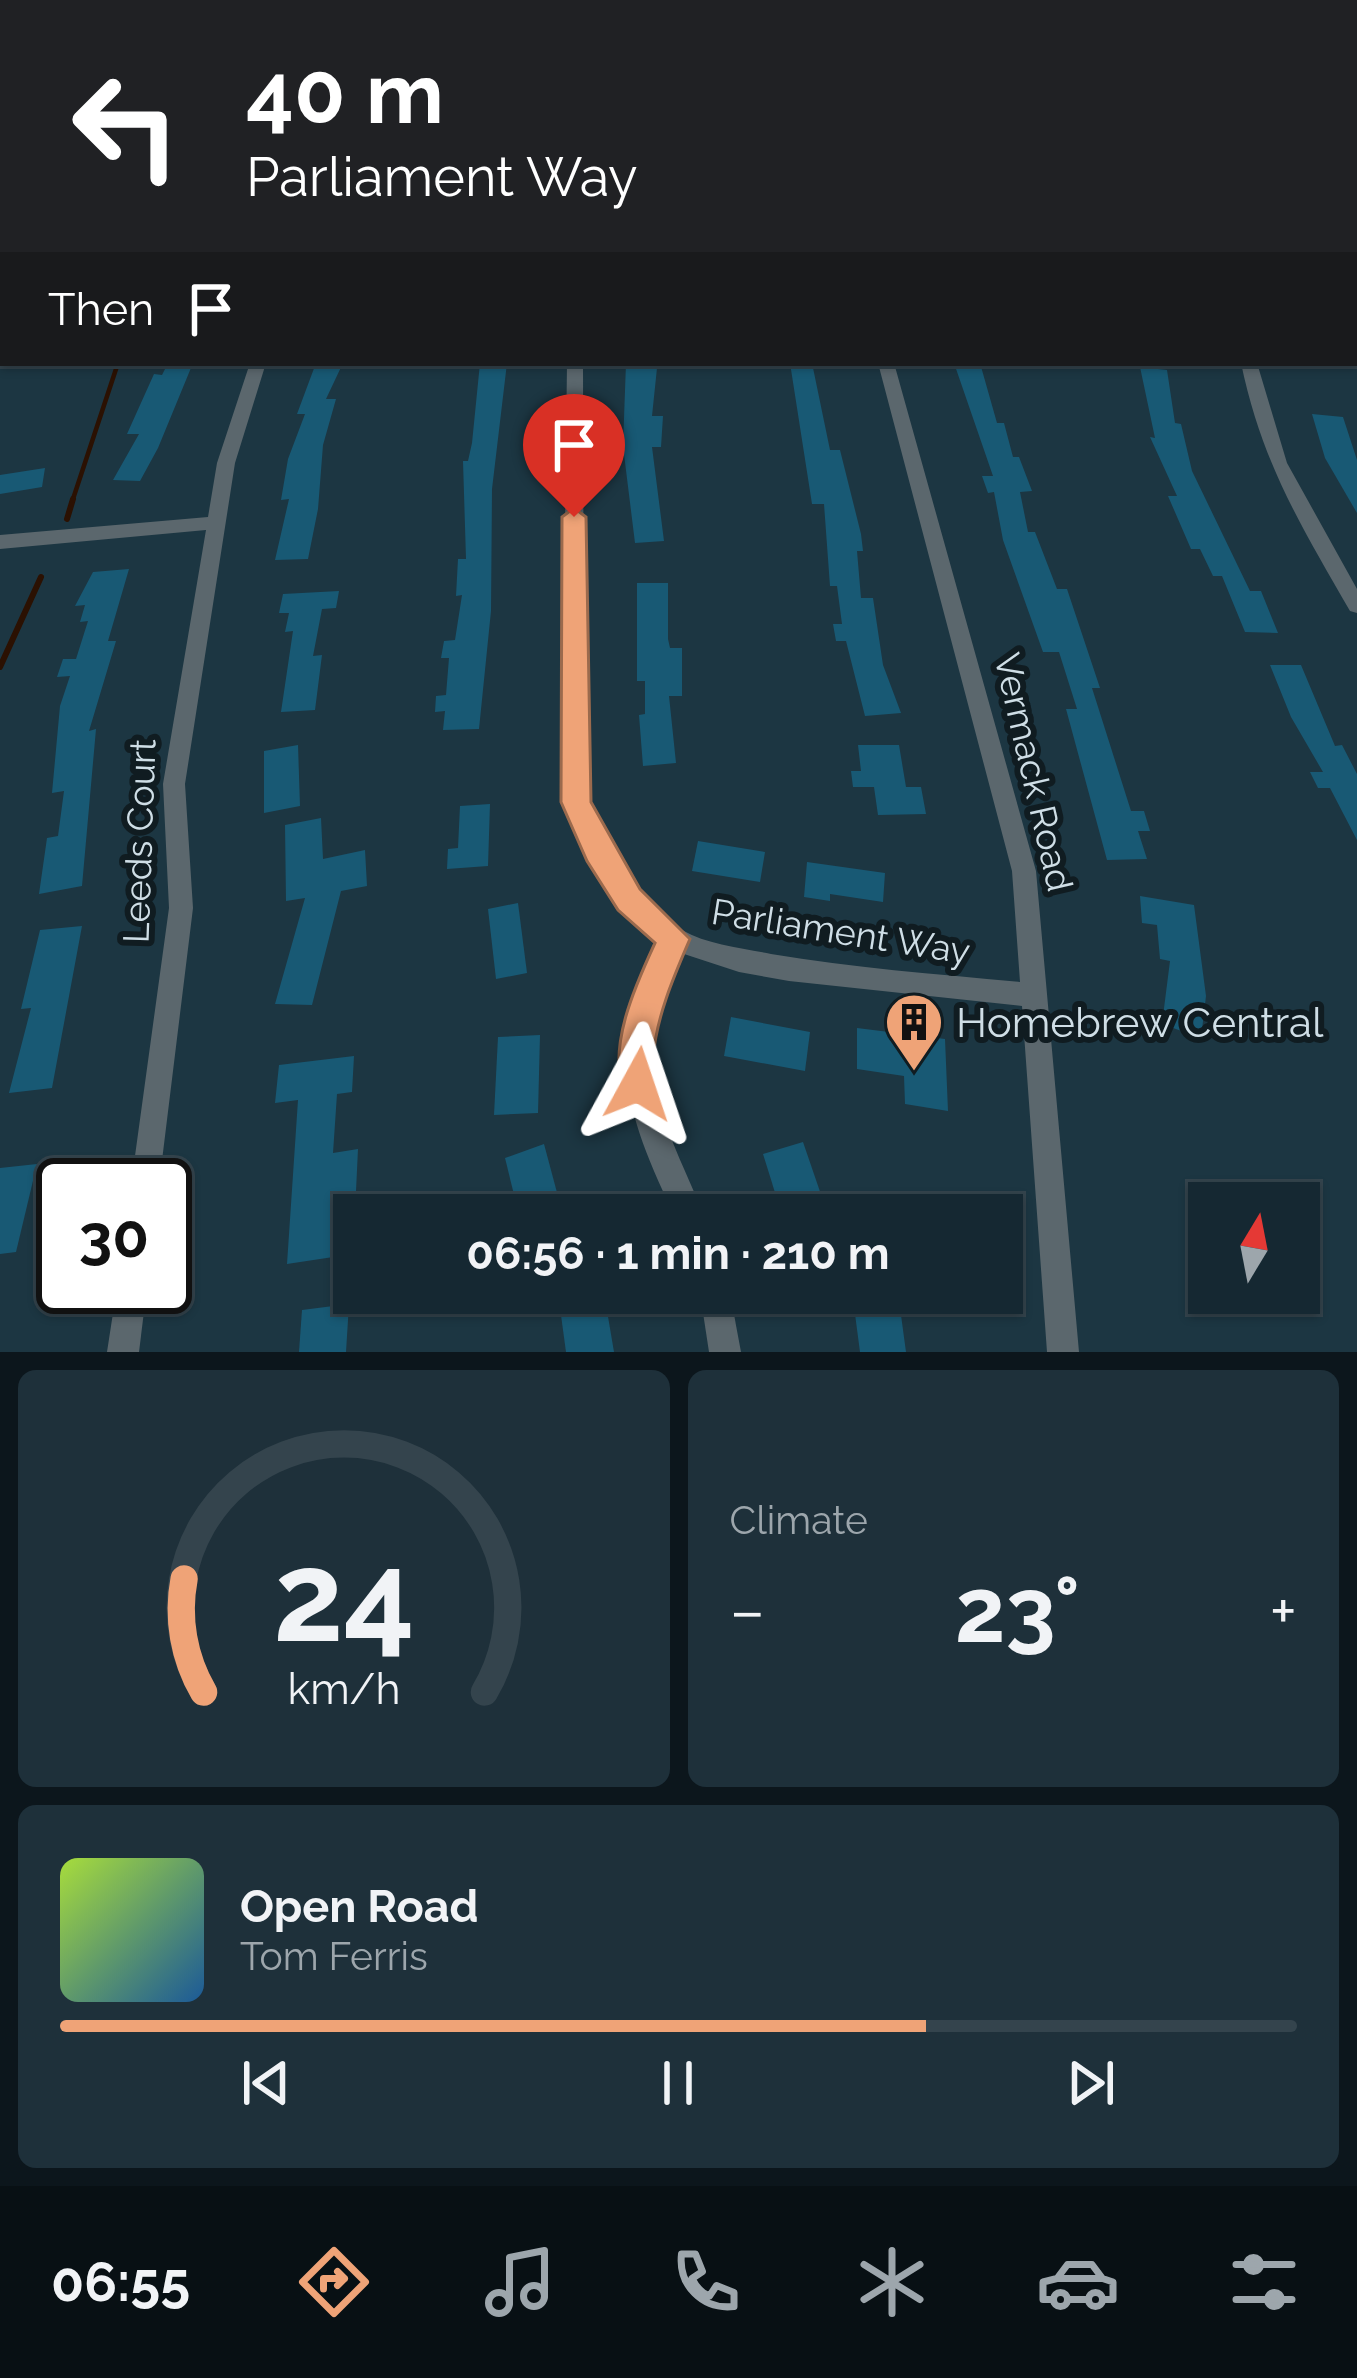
<!DOCTYPE html>
<meta charset="utf-8">
<style>
:root{--surface:#152832;--page:#1e303a;--text:#f1f3f6;--muted:#9da6ac;--line:#34444d;--accent:#efa377}
body{margin:0;font-family:Raleway,sans-serif;background:var(--page);color:var(--text);height:100vh;display:flex;flex-direction:column;font-size:45px;white-space:nowrap}
*{box-sizing:border-box;margin:0}
p{font-size:39px;color:var(--muted)}
.icon{flex:none;width:66px;height:66px;fill:none;stroke:currentColor;stroke-width:2;stroke-linecap:round;stroke-linejoin:round}
.map{position:relative;height:1352px;overflow:hidden}
.panel{display:flex;flex-direction:column;gap:18px;padding:18px;background:#0c161c;flex:1}
.panel>*{flex:none}
.hud{position:absolute;left:0px;top:0px;width:1359px;height:366px;box-shadow:0 3px 9px #0004,0 0 0 3px var(--line);background:#202124;color:#fff;overflow:hidden}
.needle{width:78px;rotate:10deg}
.fabs{position:absolute;left:1188px;top:1182px;display:grid;gap:24px}
.fabs a{display:grid;place-items:center;width:132px;height:132px;border-radius:0px;background:var(--surface);box-shadow:0 3px 9px #0004,0 0 0 3px var(--line);font-size:60px}
.speed{position:absolute;left:36px;top:1158px;display:flex;gap:24px;font-size:60px;font-weight:700;text-align:center}
.speed>*{display:grid;place-content:center;width:156px;height:156px;border-radius:50%;background:var(--surface);box-shadow:0 3px 9px #0004,0 0 0 3px var(--line);line-height:1}
.speed .limit{border:6px solid #111;border-radius:18px;background:#fff;color:#111}
.pin{position:absolute;display:grid;place-items:center;width:102px;height:102px;color:#fff;margin:-123px -51px;border-radius:50% 50% 50% 0;rotate:-45deg;box-shadow:0 0 12px #0007}
.pin .icon{rotate:45deg}
.me{position:absolute;width:132px;margin:-66px;rotate:5deg;stroke-linejoin:round;filter:drop-shadow(0 0 9px #0008)}
.turn{display:flex;align-items:center;gap:42px;height:252px;padding:0 48px;font-size:54px}
.turn .icon{width:156px;height:156px;stroke-width:2.5}
.turn b{display:block;font-size:84px;line-height:102px}
.then{display:flex;align-items:center;height:114px;padding:0 48px;background:#0003;gap:24px;font-size:45px}
.big{font-size:90px;font-weight:700;line-height:1.1}
.panel .tile{flex:1;display:flex;flex-direction:column;justify-content:center;gap:18px;min-width:0;padding:0 42px;border-radius:18px;background:var(--page)}
.panel .dial{align-items:center;gap:0}
.dial svg{height:312px;overflow:visible;fill:none;stroke:var(--line);stroke-width:7;stroke-linecap:round;text-anchor:middle}
.dial text{fill:var(--text);stroke:none}
.song{display:flex;align-items:center;gap:36px}
.cover{width:144px;height:144px;border-radius:18px;background:linear-gradient(135deg,hsl(80 70% 55%),hsl(210 70% 35%))}
.played{height:12px;border-radius:6px;background:linear-gradient(90deg,var(--accent) 70%,var(--line) 70%)}
.keys{display:flex;justify-content:space-around;direction:ltr}
.heat{display:flex;justify-content:space-between;align-items:center;font-size:66px;direction:ltr}
.panel .tiles{flex:1;display:grid;gap:18px;grid-template-columns:1fr 1fr}
.tile:last-child{grid-column:span 2}
.trip{position:absolute;left:333px;top:1194px;width:690px;height:120px;border-radius:0px;background:var(--surface);box-shadow:0 3px 9px #0004,0 0 0 3px var(--line);font-weight:700;line-height:120px;text-align:center}
.tab-bar{display:flex;height:192px;justify-content:space-around;align-items:center;background:#081014;color:var(--muted)}
.tab-bar .icon{width:84px;height:84px}
.tab-bar .active{color:var(--accent)}
.tab-bar b{font-size:54px;color:var(--text)}
.map>svg:first-child{display:block}
.built{fill:#204251}
.lines{fill:none;stroke-linecap:round;stroke-linejoin:round}
.stream-far1{stroke:#2b1102;stroke-width:4.5}
.stream{stroke:#2b1102;stroke-width:6}
.building{fill:#185974}
.minor{fill:#5b676d;fill-rule:evenodd}
.tertiary{fill:#5b676d;fill-rule:evenodd}
.route{fill:#efa377;stroke:#9b6a4d;stroke-width:3}
.labels{text-anchor:middle;dominant-baseline:central;stroke-width:12;stroke-linejoin:round;paint-order:stroke}
.street-label{font-size:36px;fill:#cfdee6;stroke:#101c21}
.near-poi-label{font-size:42px;fill:#cfdee6;stroke:#101c21;text-anchor:start}
</style>
<div class="map">
<svg width="1357" height="1352" viewBox="0 0 1357 1352">
<rect width="100%" height="100%" fill="#1c3642"/>
<path class="built" d="M822,0H1256V3Z"/>
<g class="lines">
<path class="stream-far1" d="M72,502L118,363"/>
<g class="stream">
<path d="M67,519L73,499"/>
<path d="M0,667L41,577"/>
</g>
</g>
<g class="building">
<path d="M168,363H193L158,448L140,481L113,480L139,434H127L154,374L162,375Z"/>
<path d="M316,363H343L326,399H336L323,445L318,509L308,559L275,560L289,499L281,500L288,459L305,414H297Z"/>
<path d="M480,363H507L492,489L491,611L479,729L443,730L445,711L435,712L436,696L446,695L449,658H441L444,641L455,640L462,595L456,596L458,559H466L463,461H468L472,443Z"/>
<path d="M626,363L657,368L652,416H663L661,447H652L664,541L635,543L623,446Z"/>
<path d="M790,363H812L830,450H840L861,534L863,551H857L861,598H873L883,665L901,713L865,716L846,641H836L833,624H842L837,586H830L824,504H812Z"/>
<path d="M954,363H980L997,423H1004L1013,457H1019L1032,491L1020,492L1028,532H1035L1057,589H1067L1100,688H1092L1131,811H1144L1150,831H1138L1147,859L1107,860L1066,709H1077L1059,652H1043L1003,540L994,492L988,493L982,476H993Z"/>
<path d="M1140,367L1167,370L1175,423L1181,424L1192,471L1250,591H1261L1278,633L1245,632L1222,576H1213L1200,549H1191L1168,496H1177L1150,437L1155,438Z"/>
<path d="M1312,414L1343,417L1357,460V513L1325,458Z"/>
<path d="M45,468L42,487L0,494V475Z"/>
<path d="M129,569L108,641H116L89,731L96,729L82,886L39,894L47,838L58,836L64,791L52,793L60,706L70,676L57,677L63,659H76L88,621L80,622L85,605L75,606L93,572Z"/>
<path d="M637,583H668V639L670,648H682V696H669L676,763L643,766L639,715L645,714V681H637Z"/>
<path d="M339,591L336,608L322,609L313,656L322,655L315,710L281,712L293,631L285,632L289,613H279L283,594Z"/>
<path d="M1270,665H1301L1335,746L1342,745L1357,774V840L1330,788H1318L1310,772H1323L1291,717Z"/>
<path d="M298,745L300,806L264,813V751Z"/>
<path d="M858,745H899L906,787H921L926,814L878,815L874,787H853L851,771H861Z"/>
<path d="M490,804L488,866L447,869L448,849L458,848L460,806Z"/>
<path d="M321,818L323,859L365,850L367,886L341,891L312,1005L275,1004L305,898L286,901L285,825Z"/>
<path d="M698,841L765,852L760,882L692,871Z"/>
<path d="M807,862L885,873L883,902L830,894V901L804,897Z"/>
<path d="M1140,896L1194,905L1206,996L1201,1038L1162,1024L1170,961L1160,959L1157,925L1142,923Z"/>
<path d="M518,903L527,973L496,979L488,909Z"/>
<path d="M82,926L52,1088L9,1093L31,1008L21,1009L40,930Z"/>
<path d="M731,1017L810,1032L805,1071L724,1056Z"/>
<path d="M857,1028L945,1039L948,1111L905,1104L904,1076L857,1069Z"/>
<path d="M540,1035L538,1113L494,1115L498,1037Z"/>
<path d="M354,1056L352,1092L337,1094L333,1153L358,1149L353,1254L287,1264L298,1100L275,1103L279,1065Z"/>
<path d="M803,1142L828,1215H782L763,1154Z"/>
<path d="M544,1144L563,1215H519L505,1158Z"/>
<path d="M37,1164L16,1252L0,1254V1168Z"/>
<path d="M558,1293H604L614,1352H566Z"/>
<path d="M829,1293H898L906,1352H860L855,1314L831,1315Z"/>
<path d="M349,1304L346,1352H299L302,1310Z"/>
</g>
<g class="lines">
<g class="minor">
<path d="M803,0H813L814,3H804Z"/>
<path d="M0,184L3,185V194L0,193Z"/>
<rect x="0" y="265" width="3" height="11"/>
<rect x="1356" y="334" width="1" height="10"/>
<path d="M250,363H266L235,463L185,784L193,908L159,1185H131L169,908L163,784L206,530L0,549V535L208,517L217,463Z"/>
<path d="M567,363H583L584,778C597,836 628,900 682,930C708,945 742,948 771,954C853,968 937,974 1020,982L1012,871L878,363H894L1036,871L1079,1352H1047L1022,1006L789,981L739,972L681,953C631,1074 657,1104 704,1215H674C621,1102 610,1061 660,943C607,901 575,844 562,778Z"/>
<path d="M1241,363H1257L1287,463L1357,589V613L1350,611C1300,524 1262,463 1241,363Z"/>
<path d="M117,1287H147L139,1352H107Z"/>
<path d="M700,1293H730L741,1352H709Z"/>
</g>
<g class="tertiary">
<rect x="0" y="58" width="3" height="10"/>
<rect x="1356" y="170" width="1" height="11"/>
</g>
</g>
<path class="route" d="M574,508L586,517L591,802L640,889L690,939C674,976 656,1017 653,1059C652,1073 656,1082 650,1096L638,1101L625,1096C606,1049 635,986 655,943L618,910L587,861L561,802L562,517Z"/>
<defs>
<g id="building-pin" transform="scale(3)"><path d="M0 17L-7.5 6A9.5 9.5 0 1 1 7.5 6Z" fill="#efa377" stroke="#101c21"/><path d="M-4-6H4V6H1V3H-1V6H-4ZM-2.5-4.3h1.7v1.8h-1.7ZM.8-4.3h1.7v1.8H.8ZM-2.5-1h1.7V.8h-1.7ZM.8-1h1.7V.8H.8Z" fill="#111"/></g>
</defs>
<g fill-rule="evenodd">
<use href="#building-pin" x="914" y="1022"/>
</g>
<g class="labels">
<g class="street-label">
<text transform="translate(1034 772) rotate(77)">Vermack Road</text>
<text transform="translate(139 841) rotate(-88)">Leeds Court</text>
<text transform="translate(841 931) rotate(9)">Parliament Way</text>
</g>
<g class="near-poi-label">
<text x="956" y="1022">Homebrew Central</text>
</g>
</g>
</svg>
<div class="fabs">
<a><svg class="needle" viewBox="-14 -14 28 28"><path d="M0-13l5 13h-10z" fill="#e53935"/><path d="M0 13l5-13h-10z" fill="#9da6ac"/></svg></a>
</div>
<div class="speed"><div class="limit">30</div></div>
<div class="pin" style="left:574px;top:517px;background:#d93025"><svg class="icon" aria-label="arrive" viewBox="0 0 24 24"><path d="M6 21V4h12l-3 4 3 4H6"/></svg></div>
<svg class="me" style="left:638px;top:1084px" viewBox="-20 -20 40 40"><path d="M0-17L14 15 0 8-14 15z" fill="#efa377" stroke="#fff" stroke-width="4"/></svg>
<div class="trip">06:56 · 1 min · 210 m</div>
<div class="hud">
<div class="turn"><svg class="icon" aria-label="left" viewBox="0 0 24 24"><path d="M17 20v-9H6M10 6l-5 5 5 5"/></svg><div><b>40 m</b>Parliament Way</div></div>
<div class="then">Then<svg class="icon" aria-label="arrive" viewBox="0 0 24 24"><path d="M6 21V4h12l-3 4 3 4H6"/></svg></div>
</div>
</div>
<section class="panel">
<div class="tiles">
<div class="tile dial"><svg viewBox="0 0 100 80">
<path d="M14 69A42 42 0 1 1 86 69"/>
<path d="M14 69A42 42 0 0 1 9 40" stroke="#efa377"/>
<text x="50" y="56" font-size="32" font-weight="700">24</text>
<text x="50" y="72" font-size="11">km/h</text>
</svg></div>
<div class="tile"><p>Climate</p>
<div class="heat"><a>−</a><b class="big">23°</b><a>+</a></div>
</div>
<div class="tile">
<div class="song"><i class="cover"></i><div><b>Open Road</b><p>Tom Ferris</p></div></div>
<div class="played"></div>
<div class="keys"><svg class="icon" aria-label="previous" viewBox="0 0 24 24"><path d="M18 5L8 12l10 7zM5 5v14"/></svg><svg class="icon" aria-label="pause" viewBox="0 0 24 24"><path d="M8 5v14M16 5v14"/></svg><svg class="icon" aria-label="next" viewBox="0 0 24 24"><path d="M6 5l10 7-10 7zM19 5v14"/></svg></div>
</div>
</div>
</section>
<nav class="tab-bar">
<b>06:55</b>
<svg class="icon active" aria-label="directions" viewBox="0 0 24 24"><path d="M12 3l9 9-9 9-9-9zM9 14v-3h6M13 9l2 2-2 2"/></svg>
<svg class="icon" aria-label="music" viewBox="0 0 24 24"><path d="M9 18V5l10-2v13"/><circle cx="6" cy="18" r="3"/><circle cx="16" cy="16" r="3"/></svg>
<svg class="icon" aria-label="phone" viewBox="0 0 24 24"><path d="M5 4h4l2 5-3 2q2 4 5 5l2-3 5 2v4C11 20 4 13 5 4z"/></svg>
<svg class="icon" aria-label="climate" viewBox="0 0 24 24"><path d="M12 3v18M4 7l16 10M4 17L20 7"/></svg>
<svg class="icon" aria-label="car" viewBox="0 0 24 24"><path d="M5 17H2v-5l4-1 3-4h7l3 4 3 1v5h-3M9 17h6M6 11h13"/><circle cx="7" cy="17" r="2"/><circle cx="17" cy="17" r="2"/></svg>
<svg class="icon" aria-label="filters" viewBox="0 0 24 24"><path d="M4 7h16M4 17h16"/><circle cx="9" cy="7" r="2"/><circle cx="15" cy="17" r="2"/></svg>
</nav>
